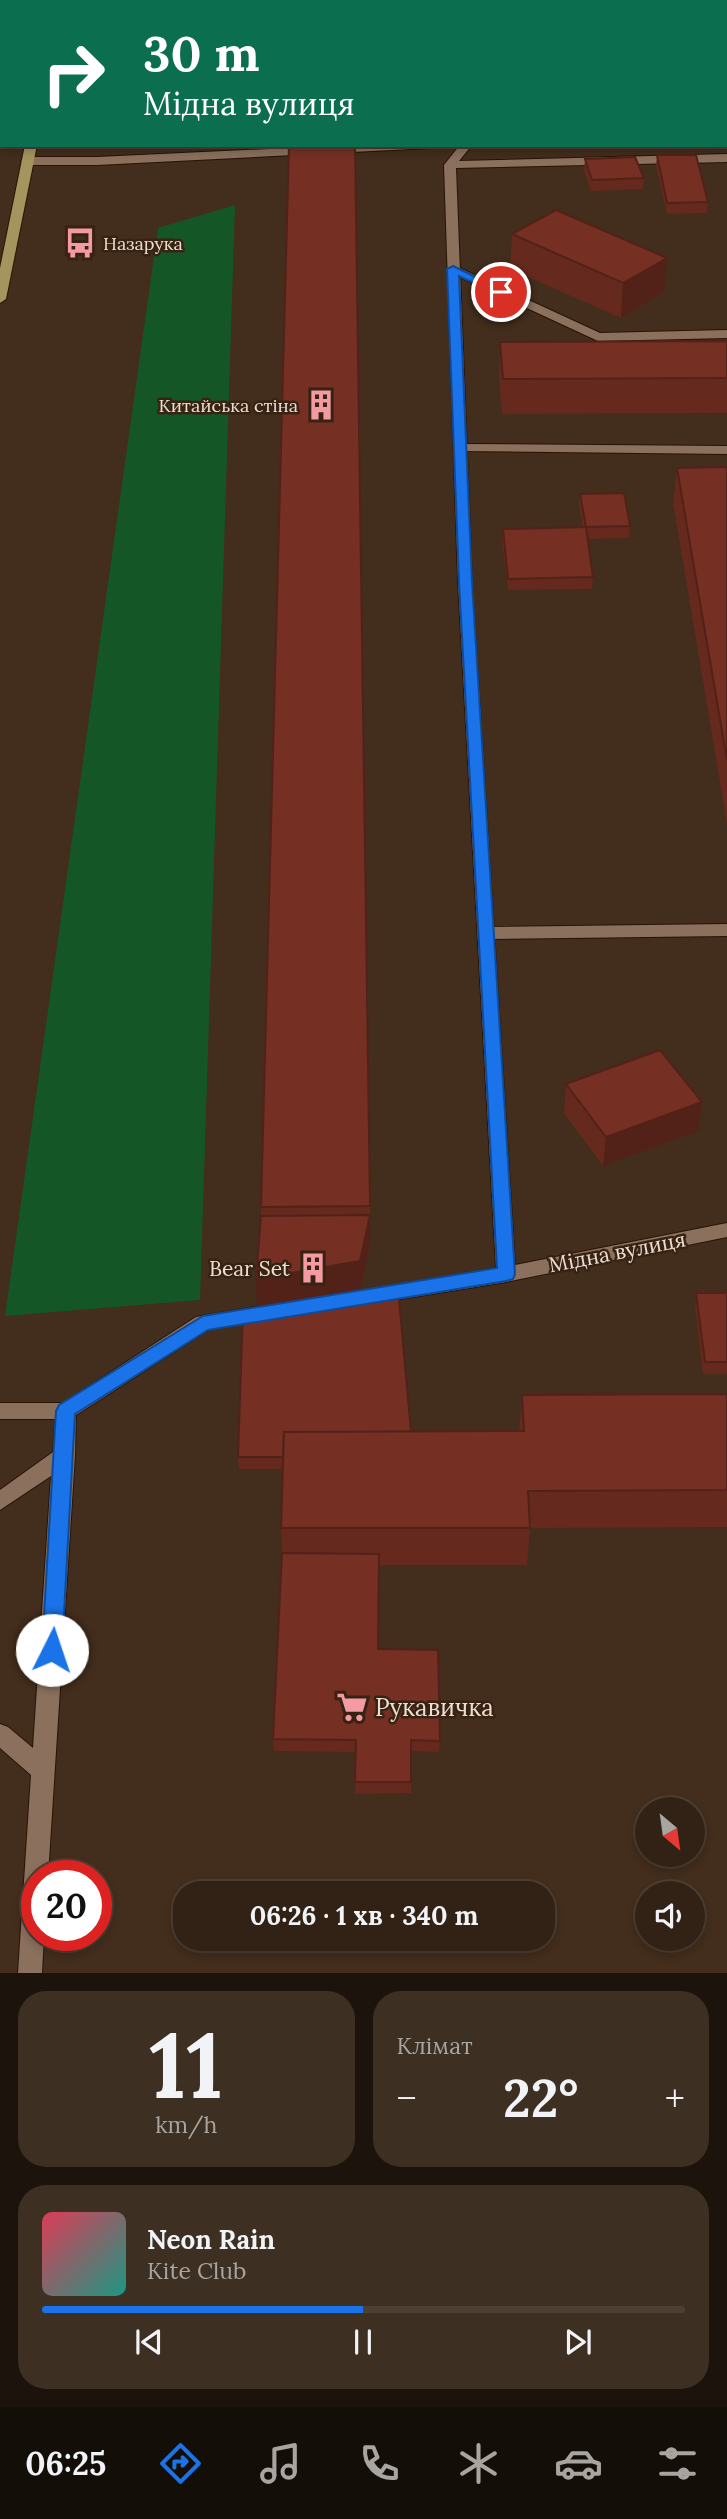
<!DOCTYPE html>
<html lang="uk">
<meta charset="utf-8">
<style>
:root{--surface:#322215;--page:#3d2f22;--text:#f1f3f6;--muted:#a8a4a0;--line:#4d3f34;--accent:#1a73e8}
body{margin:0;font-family:Lora,serif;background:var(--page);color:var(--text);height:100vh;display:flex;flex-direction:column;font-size:26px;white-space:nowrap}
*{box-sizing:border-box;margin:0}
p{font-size:23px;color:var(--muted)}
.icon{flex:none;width:38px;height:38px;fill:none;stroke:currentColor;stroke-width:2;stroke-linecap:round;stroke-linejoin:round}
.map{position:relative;height:1973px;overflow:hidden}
.panel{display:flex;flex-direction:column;gap:18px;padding:18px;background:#1c130c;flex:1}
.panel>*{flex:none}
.top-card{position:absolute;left:0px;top:0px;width:728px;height:147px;box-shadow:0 4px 10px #0003,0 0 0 2px var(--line);background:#0b6e4f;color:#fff;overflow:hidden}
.needle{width:46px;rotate:151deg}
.tools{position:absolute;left:635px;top:1797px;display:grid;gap:14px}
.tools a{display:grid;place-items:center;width:70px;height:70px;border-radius:50%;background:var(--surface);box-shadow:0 4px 10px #0003,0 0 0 2px var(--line);font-size:35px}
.speed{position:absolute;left:21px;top:1860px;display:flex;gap:14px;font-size:35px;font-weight:700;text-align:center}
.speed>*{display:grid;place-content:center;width:91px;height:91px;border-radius:50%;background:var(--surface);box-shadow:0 4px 10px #0003,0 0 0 2px var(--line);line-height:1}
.speed .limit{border:10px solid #d22;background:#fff;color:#111}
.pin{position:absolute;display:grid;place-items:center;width:60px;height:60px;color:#fff;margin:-30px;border:4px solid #fff;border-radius:50%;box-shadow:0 2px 7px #0007}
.me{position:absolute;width:77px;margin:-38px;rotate:4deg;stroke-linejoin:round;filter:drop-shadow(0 0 5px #0008)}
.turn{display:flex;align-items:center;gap:24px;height:147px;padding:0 28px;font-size:32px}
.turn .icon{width:91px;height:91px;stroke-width:2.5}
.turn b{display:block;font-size:49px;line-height:60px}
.big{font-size:52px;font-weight:700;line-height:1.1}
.panel .card{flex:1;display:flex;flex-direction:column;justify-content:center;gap:10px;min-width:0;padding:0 24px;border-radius:28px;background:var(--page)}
.panel .dial{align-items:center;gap:0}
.dial b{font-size:91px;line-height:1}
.song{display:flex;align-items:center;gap:21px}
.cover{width:84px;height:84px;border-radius:10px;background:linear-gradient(135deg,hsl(350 70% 55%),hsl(170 70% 35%))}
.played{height:7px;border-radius:4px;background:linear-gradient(90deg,var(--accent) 50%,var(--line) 50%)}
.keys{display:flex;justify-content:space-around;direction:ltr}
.heat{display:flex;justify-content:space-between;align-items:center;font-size:38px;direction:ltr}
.panel .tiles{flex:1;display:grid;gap:18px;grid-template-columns:1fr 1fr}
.card:last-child{grid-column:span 2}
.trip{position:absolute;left:173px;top:1881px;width:382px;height:70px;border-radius:28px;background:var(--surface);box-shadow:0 4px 10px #0003,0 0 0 2px var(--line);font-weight:700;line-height:70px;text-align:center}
.tabs{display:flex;height:112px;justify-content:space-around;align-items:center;background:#140e08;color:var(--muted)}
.tabs .icon{width:49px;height:49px}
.tabs .on{color:var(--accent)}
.tabs b{font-size:32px;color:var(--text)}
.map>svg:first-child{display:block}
.green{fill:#155627}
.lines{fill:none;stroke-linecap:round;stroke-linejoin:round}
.service-casing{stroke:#291404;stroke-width:2}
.minor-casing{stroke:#291404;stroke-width:2}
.primary-casing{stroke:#291404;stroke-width:2}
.service{fill:#8a705d;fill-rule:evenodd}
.minor{fill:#8a705d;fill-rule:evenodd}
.primary{fill:#a4945e;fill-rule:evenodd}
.wall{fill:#65291e}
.shaded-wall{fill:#522218}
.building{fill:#753023;stroke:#522218;stroke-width:2}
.route{fill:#1a73e8;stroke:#114b97;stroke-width:2}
.labels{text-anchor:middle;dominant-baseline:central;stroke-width:5;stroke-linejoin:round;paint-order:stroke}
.far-poi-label{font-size:18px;fill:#ecddd3;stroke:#382312;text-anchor:start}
.street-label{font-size:21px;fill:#ecddd3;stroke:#382312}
.poi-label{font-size:21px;fill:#ecddd3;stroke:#382312;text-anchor:end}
.near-poi-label{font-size:24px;fill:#ecddd3;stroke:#382312;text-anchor:start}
</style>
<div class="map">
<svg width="727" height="1973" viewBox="0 0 727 1973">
<rect width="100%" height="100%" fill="#432d1c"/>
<path class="green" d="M235,205L200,1300L5,1316L158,228Z"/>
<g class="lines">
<g class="service-casing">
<g id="service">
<rect x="726" y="65" width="1" height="7"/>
<rect x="0" y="80" width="2" height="6"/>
<path d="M453,265L600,333L727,330V338L598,341L449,272L447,269Z"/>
<path d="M462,444L727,446V454L457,451L455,448Z"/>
<path d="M727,924V936L487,939L478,933L487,927Z"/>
<path d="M66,1403L73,1405L76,1411L75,1455L48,1876H37V1936H44L42,1973H18L31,1775L0,1748V1724L8,1727L33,1748L51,1476L0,1510V1490L53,1452L56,1411L59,1405Z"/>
</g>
</g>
<g class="minor-casing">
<g id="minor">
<rect x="468" y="0" width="10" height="2"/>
<path d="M353,145H437L431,148L97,165H27L21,161L27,157H97Z"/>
<path d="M460,145H472L459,161L727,154V162L456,168L472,582L515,1265L727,1223V1237L506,1282L376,1303L369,1300L366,1295L369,1290L496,1268L458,582L444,165Z"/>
<path d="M266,1305L273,1308L276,1313L273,1318L208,1330L73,1417L66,1419H0V1403H63L196,1317Z"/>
</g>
</g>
<g class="primary-casing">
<g id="primary">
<rect x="57" y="0" width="10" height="2"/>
<path d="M25,145H37L6,299L0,303V268Z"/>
</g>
</g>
<use href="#service" class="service"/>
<use href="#minor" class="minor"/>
<use href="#primary" class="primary"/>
</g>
<g class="wall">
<rect x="300" y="0" width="35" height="2"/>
<rect x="394" y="0" width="40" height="2"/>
<rect x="545" y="0" width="72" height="2"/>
<path d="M727,0V53H726Z"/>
<path d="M657,155L708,202L707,213L667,214L656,166Z"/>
<path d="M585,159L644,178L643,189L591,191L584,170Z"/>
<path d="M512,234L664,292L621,318L510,269Z"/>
<path d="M727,341V413L502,414L499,377L500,342Z"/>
<path d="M727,467V824L673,503L677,468Z"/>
<path d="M580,494L630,526L629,538L587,539L593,577L592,589L508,590L502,541L503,529L583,528L579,505Z"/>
<path d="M566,1084L698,1131L603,1166L564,1113Z"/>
<path d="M370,1206V1244L360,1291L259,1308L411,1432L519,1431L522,1395L727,1394V1527L530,1528L527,1565H379L378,1649L440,1741L439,1752L411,1751V1793L355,1794L356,1752L274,1751L273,1739L282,1553L281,1528L283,1469H239L238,1457L257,1308L261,1207Z"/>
<path d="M696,1293H727V1374H703L695,1306Z"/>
</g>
<g class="shaded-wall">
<path d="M667,258L664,292L621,318L623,283Z"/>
<path d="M702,1102L698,1131L603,1166L606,1137Z"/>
<path d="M370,1215V1244L360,1291L257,1308L256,1279Z"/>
</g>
<g class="building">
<path d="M257,0H278V2H256Z"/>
<rect x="305" y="0" width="23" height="2"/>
<path d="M645,0H727V22L726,2H645Z"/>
<path d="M289,145H355L370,1206L261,1207Z"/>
<path d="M657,155H696L708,202L667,203Z"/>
<path d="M635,157L644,178L592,180L585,159Z"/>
<path d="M556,210L667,258L623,283L512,234Z"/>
<path d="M727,341V378H724L503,379L500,342Z"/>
<path d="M727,467V760L677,468Z"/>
<path d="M624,493L630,526L586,527L593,577L508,579L503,529L586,527L580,494Z"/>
<path d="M660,1050L702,1102L606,1137L566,1084Z"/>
<path d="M370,1215L360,1261L256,1279L261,1216Z"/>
<path d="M398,1288L411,1432H284L283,1457H238L243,1310Z"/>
<path d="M696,1293H727V1362H705Z"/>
<path d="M727,1394V1490L528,1491L530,1528H281L284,1432L524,1431L522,1395Z"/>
<path d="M282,1553L379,1554L378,1649L438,1650L440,1741L411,1740V1782H355L356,1740L273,1739Z"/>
</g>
<path class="route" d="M453,266L507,292L497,294L459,276L472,582L515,1274L513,1279L506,1281L208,1330L75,1414L62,1650L59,1656L52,1658L45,1656L42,1650L56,1411L59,1405L203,1316L497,1268L459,582L447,269Z"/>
<defs>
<g id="bus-bare" transform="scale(2.415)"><path d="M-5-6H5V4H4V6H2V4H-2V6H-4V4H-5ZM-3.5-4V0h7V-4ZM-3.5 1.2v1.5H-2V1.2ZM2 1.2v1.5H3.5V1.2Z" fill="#f49aa3" stroke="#382312" stroke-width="2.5" paint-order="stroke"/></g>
<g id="building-bare" transform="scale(2.415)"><path d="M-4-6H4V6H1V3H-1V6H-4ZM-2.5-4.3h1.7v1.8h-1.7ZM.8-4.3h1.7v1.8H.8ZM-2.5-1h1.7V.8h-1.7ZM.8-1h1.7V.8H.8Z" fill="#f49aa3" stroke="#382312" stroke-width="2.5" paint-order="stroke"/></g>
<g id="supermarket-bare" transform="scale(2.415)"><path d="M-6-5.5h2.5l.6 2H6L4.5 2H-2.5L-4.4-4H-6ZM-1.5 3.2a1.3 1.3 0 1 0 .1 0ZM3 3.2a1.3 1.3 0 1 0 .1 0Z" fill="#f49aa3" stroke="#382312" stroke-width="2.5" paint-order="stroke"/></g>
</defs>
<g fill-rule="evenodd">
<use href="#bus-bare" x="80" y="243"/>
<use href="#building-bare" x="321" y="405"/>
<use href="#building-bare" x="313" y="1268"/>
<use href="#supermarket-bare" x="352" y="1707"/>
</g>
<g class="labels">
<g class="far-poi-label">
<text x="103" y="243">Назарука</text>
<text x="298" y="405" text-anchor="end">Китайська стіна</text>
</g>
<g class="street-label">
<text transform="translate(617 1252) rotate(-11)">Мідна вулиця</text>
</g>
<g class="poi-label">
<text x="290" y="1268">Bear Set</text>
</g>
<g class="near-poi-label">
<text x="375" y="1707">Рукавичка</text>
</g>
</g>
</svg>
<div class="tools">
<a><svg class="needle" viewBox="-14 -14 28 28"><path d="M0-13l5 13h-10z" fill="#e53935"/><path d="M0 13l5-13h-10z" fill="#a8a4a0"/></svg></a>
<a><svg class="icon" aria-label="sound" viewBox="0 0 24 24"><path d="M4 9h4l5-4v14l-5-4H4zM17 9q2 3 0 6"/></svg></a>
</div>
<div class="speed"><div class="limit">20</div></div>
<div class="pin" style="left:501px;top:292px;background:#d93025"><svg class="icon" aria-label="arrive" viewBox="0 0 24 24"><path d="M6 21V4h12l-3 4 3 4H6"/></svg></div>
<svg class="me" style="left:52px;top:1650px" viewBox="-20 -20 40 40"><circle r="19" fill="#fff"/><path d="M0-13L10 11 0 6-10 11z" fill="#1a73e8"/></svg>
<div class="trip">06:26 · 1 хв · 340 m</div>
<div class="top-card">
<div class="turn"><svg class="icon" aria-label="right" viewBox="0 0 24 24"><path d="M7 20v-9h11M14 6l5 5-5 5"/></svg><div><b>30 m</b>Мідна вулиця</div></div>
</div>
</div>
<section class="panel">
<div class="tiles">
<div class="card dial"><b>11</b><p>km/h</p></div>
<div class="card"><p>Клімат</p>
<div class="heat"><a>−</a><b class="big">22°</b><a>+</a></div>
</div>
<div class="card">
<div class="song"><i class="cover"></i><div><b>Neon Rain</b><p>Kite Club</p></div></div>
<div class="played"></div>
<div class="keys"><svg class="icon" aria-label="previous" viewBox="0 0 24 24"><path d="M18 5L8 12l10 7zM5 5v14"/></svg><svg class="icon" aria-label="pause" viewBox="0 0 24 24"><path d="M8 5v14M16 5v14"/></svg><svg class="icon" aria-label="next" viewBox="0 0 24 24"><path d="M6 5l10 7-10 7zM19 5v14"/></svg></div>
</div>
</div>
</section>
<nav class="tabs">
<b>06:25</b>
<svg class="icon on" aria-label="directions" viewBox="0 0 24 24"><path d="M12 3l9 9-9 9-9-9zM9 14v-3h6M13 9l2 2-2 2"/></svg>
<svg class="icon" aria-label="music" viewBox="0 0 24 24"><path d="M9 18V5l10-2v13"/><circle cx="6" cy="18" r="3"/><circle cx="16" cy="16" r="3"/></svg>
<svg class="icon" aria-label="phone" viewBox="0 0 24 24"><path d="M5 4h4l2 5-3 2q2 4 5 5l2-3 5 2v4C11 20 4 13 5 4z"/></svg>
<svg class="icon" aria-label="climate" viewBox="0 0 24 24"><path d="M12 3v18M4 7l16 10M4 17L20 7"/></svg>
<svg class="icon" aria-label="car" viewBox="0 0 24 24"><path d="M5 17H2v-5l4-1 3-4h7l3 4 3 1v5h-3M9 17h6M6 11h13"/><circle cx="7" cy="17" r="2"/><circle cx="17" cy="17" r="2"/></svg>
<svg class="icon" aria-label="filters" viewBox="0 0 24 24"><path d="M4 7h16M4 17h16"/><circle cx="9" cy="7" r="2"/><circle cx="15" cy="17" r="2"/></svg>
</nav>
